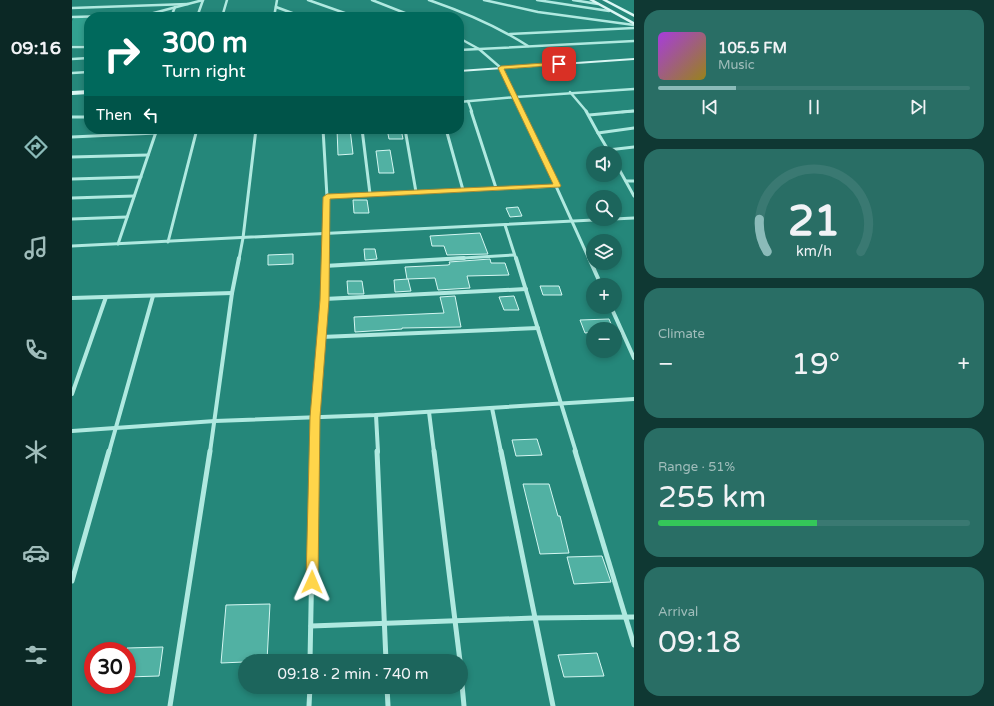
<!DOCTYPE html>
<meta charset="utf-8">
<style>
:root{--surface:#1c655c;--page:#296e65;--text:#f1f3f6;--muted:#a0bdbb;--line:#3a7972;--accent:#8bbbb9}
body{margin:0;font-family:"Varela Round",sans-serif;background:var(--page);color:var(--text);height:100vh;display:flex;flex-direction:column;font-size:15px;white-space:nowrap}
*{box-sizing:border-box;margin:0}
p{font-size:13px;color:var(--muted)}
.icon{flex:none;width:22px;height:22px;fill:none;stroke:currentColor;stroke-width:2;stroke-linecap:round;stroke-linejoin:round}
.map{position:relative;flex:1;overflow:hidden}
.side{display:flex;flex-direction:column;gap:10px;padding:10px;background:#0f3833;width:360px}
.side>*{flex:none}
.top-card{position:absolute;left:12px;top:12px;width:380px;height:122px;border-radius:16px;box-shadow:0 2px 6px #0003;background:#00695c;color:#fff;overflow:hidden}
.controls{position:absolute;left:514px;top:146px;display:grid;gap:8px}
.controls a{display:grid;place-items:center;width:36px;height:36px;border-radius:50%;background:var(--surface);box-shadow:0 2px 6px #0003;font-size:20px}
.speed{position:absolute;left:12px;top:642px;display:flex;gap:8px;font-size:20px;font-weight:700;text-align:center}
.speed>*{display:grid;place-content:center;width:52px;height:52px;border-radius:50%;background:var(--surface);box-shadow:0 2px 6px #0003;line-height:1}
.speed .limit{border:6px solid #d22;background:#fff;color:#111}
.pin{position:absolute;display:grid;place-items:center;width:34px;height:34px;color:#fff;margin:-17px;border-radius:8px;box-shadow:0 2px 6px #0006}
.me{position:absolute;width:44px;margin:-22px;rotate:1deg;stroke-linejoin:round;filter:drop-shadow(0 0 3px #0008)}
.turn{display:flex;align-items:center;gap:14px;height:84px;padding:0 12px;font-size:18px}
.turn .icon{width:52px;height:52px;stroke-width:2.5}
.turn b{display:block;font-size:28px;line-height:34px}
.then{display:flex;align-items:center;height:38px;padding:0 12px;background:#0003;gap:8px;font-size:15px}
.big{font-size:30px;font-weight:600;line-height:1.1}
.side .card{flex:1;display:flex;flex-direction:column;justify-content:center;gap:6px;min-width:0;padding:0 14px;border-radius:16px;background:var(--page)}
.side .dial{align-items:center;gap:0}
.dial svg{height:104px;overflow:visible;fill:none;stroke:var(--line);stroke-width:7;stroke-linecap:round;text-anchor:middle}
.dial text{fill:var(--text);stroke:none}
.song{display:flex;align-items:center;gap:12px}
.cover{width:48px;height:48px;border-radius:6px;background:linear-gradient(135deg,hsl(280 70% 55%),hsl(50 70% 35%))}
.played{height:4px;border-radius:2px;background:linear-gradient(90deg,var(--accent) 25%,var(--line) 25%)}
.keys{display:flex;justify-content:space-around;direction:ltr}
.heat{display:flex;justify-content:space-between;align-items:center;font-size:22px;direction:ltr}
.charge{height:6px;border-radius:3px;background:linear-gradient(90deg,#34c759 51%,var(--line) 0)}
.trip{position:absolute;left:166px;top:654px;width:230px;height:40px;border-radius:20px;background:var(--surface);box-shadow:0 2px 6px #0003;font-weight:600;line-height:40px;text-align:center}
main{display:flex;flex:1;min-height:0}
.dock{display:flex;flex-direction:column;width:72px;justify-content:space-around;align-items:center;background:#0b2825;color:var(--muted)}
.dock .icon{width:28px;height:28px}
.dock .active{color:var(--accent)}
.dock b{font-size:18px;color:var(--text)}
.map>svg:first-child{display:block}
.green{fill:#32a190}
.building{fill:#51b1a3;stroke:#d4f7f2}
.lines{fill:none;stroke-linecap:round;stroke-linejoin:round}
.street-far3{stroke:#b0e9e0;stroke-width:2.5}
.street-far2{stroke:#b0e9e0;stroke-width:3}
.street-far1{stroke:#b0e9e0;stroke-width:4}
.street{stroke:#b0e9e0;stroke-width:5}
.secondary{fill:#daf7f4;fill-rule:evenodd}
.route{fill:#ffd54a;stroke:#a68a30}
</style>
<main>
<nav class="dock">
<b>09:16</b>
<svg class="icon active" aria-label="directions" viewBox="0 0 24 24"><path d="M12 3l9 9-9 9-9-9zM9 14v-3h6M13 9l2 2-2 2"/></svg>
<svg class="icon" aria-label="music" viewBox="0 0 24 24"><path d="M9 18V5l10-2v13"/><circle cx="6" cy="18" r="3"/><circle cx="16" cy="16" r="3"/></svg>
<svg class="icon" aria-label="phone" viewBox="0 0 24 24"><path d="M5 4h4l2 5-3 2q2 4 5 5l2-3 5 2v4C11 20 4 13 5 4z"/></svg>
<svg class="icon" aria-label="climate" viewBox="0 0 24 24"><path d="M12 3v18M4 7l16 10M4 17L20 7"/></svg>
<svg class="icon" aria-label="car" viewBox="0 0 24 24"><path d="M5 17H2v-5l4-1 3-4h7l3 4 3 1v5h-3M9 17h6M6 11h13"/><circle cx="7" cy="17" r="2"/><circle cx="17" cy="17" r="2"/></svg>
<svg class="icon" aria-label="filters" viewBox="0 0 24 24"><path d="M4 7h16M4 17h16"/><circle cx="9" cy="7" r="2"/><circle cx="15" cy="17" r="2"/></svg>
</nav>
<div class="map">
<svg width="562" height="706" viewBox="0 0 562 706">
<rect width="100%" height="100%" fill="#25877a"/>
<path class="green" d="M2,18H17V45H0V21Z"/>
<g class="building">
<path d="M265,129H278L281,154L266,155Z"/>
<path d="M315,129H329L331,139H317Z"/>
<path d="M318,150L322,173H307L304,151Z"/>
<path d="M281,200H295L297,213H282Z"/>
<path d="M446,207L450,216L438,217L434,208Z"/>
<path d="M408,233L416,254L375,255L372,246H360L358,236Z"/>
<path d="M292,249H303L305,259L293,260Z"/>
<path d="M221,254V264L196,265V255Z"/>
<path d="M418,259L419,263H433L437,275L395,276L398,288L366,290L363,278L335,279L333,267L376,265L378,264L377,262Z"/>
<path d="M336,279L339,291L323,292L322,280Z"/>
<path d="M275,281H290L292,294H276Z"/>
<path d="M468,286H487L490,295H471Z"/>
<path d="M383,296L389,327L330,328V329L283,332L282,317L372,313L368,297Z"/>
<path d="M442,296L447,310H432L427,297Z"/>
<path d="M537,319L541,329H521V332L513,333L508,320Z"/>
<path d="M465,439L470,455L444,456L440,440Z"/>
<path d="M451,484H477L486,516H488L497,553L468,554Z"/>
<path d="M530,556L539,582L502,584L495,557Z"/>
<path d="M198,604L195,661L149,663L154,605Z"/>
<path d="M91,647L87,676L55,677V648Z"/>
<path d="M525,653L532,676L492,677L486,655Z"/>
</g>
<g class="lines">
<g class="street-far3">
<path d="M236,0L284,17"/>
<path d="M300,0L343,17"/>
<path d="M357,0C392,12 425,26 456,46"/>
<path d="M412,0L466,12L562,25"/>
<path d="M465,0L537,11"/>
<path d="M501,0L526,4"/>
<path d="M204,7L231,17"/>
<path d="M0,8L116,4"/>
<path d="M74,15L131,0"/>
<path d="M0,17L74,15L73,17"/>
<path d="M99,17L103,7"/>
<path d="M125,17L131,0"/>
<path d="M150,17L155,0"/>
<path d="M202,17L205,0"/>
<path d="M438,34L562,28"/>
<path d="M387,38L407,49L429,68L444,97L562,89"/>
<path d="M0,47H17"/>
<path d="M387,50L562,41"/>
<path d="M0,59L17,58"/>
<path d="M0,73L17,72"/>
<path d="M498,92L515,112"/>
<path d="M396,101L400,112"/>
<path d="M387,102L444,97L451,112"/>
<path d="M550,112L562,111"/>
</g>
<g class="street-far2">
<path d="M399,111L424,188"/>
<path d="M450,111L517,259"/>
<path d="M514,111L526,133L562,128"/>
<path d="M517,115L561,111"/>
<path d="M0,117H17"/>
<path d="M251,129L255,197L253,259"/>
<path d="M290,129L298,194"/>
<path d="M333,129L344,192"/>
<path d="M374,129L391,190"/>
<path d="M526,133L538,153"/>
<path d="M0,137L84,133"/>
<path d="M536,150L562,147"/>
<path d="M0,157L76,155"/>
<path d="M543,162L562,196"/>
<path d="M0,179L69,177"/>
<path d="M554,181H562"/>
<path d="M255,197L485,186"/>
<path d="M0,198L62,196"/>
<path d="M0,219L55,217"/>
<path d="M433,225L444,259"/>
<path d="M96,242L125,129"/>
<path d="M46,244L85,129"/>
<path d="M0,246L562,218"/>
<path d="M167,259L171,238L184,129"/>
<path d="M374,259L442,255"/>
</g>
<g class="street-far1">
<path d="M444,258L504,452"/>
<path d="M517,258L529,285"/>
<path d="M252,266L392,258"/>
<path d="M0,298L160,293"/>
<path d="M252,299L454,289"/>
<path d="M539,307L562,358"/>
<path d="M249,337L466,328"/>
<path d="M0,394L34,297"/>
<path d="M420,408L429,452"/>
<path d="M357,412L362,452"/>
<path d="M304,415L306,452"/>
<path d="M0,431L143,421L304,415L562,399"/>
<path d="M37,452L81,296"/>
<path d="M138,452L160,293L167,258"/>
<path d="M242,452C244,387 251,323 253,258"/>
</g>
<g class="street">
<path d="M305,451L314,661"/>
<path d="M362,451L388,661"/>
<path d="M429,451L481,706"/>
<path d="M503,451L562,645"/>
<path d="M0,581L37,451"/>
<path d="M239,626L462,618L562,617"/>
<path d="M238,661L242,451"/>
<path d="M389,674L392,706"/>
<path d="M315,687L316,706"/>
<path d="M98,706L138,451"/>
<path d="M237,706L238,687"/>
</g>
<g class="secondary">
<path d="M517,0H522L562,22V25Z"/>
<path d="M530,0H535L562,14V17Z"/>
<path d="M562,58V60L387,72V70Z"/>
<path d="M17,90V94L0,95V91Z"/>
</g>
</g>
<path class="route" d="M487,62L490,64L489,65L432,69L489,186L488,187L258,199L257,300L248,417L246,582L244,585L240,587L236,585L234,582L238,417L248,300L251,197L255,194L481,184L426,68L429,66Z"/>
</svg>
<div class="controls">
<a><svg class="icon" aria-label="sound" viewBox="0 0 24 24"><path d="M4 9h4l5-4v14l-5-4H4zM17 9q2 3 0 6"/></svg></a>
<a><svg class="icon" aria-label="search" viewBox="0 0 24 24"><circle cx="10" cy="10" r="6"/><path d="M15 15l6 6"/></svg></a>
<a><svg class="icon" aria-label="layers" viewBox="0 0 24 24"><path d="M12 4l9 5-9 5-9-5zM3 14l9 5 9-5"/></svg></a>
<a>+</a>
<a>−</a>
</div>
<div class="speed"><div class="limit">30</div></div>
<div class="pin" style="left:487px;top:64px;background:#d93025"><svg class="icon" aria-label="arrive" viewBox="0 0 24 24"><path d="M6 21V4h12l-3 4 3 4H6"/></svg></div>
<svg class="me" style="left:240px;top:582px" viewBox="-20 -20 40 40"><path d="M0-17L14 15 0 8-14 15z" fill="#ffd54a" stroke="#fff" stroke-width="4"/></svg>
<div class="trip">09:18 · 2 min · 740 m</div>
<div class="top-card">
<div class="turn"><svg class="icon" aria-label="right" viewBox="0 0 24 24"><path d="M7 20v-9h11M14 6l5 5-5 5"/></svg><div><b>300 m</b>Turn right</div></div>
<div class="then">Then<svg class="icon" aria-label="left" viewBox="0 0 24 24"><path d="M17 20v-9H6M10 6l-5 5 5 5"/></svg></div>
</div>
</div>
<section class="side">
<div class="card">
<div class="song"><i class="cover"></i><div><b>105.5 FM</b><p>Music</p></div></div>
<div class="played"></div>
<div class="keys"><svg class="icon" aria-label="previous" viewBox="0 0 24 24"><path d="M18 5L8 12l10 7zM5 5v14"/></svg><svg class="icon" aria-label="pause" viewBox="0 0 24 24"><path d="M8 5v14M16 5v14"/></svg><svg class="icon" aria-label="next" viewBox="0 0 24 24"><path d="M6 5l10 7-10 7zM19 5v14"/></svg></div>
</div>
<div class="card dial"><svg viewBox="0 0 100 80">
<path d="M14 69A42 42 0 1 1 86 69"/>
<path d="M14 69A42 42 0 0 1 8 44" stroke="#8bbbb9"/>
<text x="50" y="56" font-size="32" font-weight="700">21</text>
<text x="50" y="72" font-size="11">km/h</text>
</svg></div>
<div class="card"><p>Climate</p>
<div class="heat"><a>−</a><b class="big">19°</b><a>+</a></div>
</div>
<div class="card"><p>Range · 51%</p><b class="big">255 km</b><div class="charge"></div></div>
<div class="card"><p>Arrival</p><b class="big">09:18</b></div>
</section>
</main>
